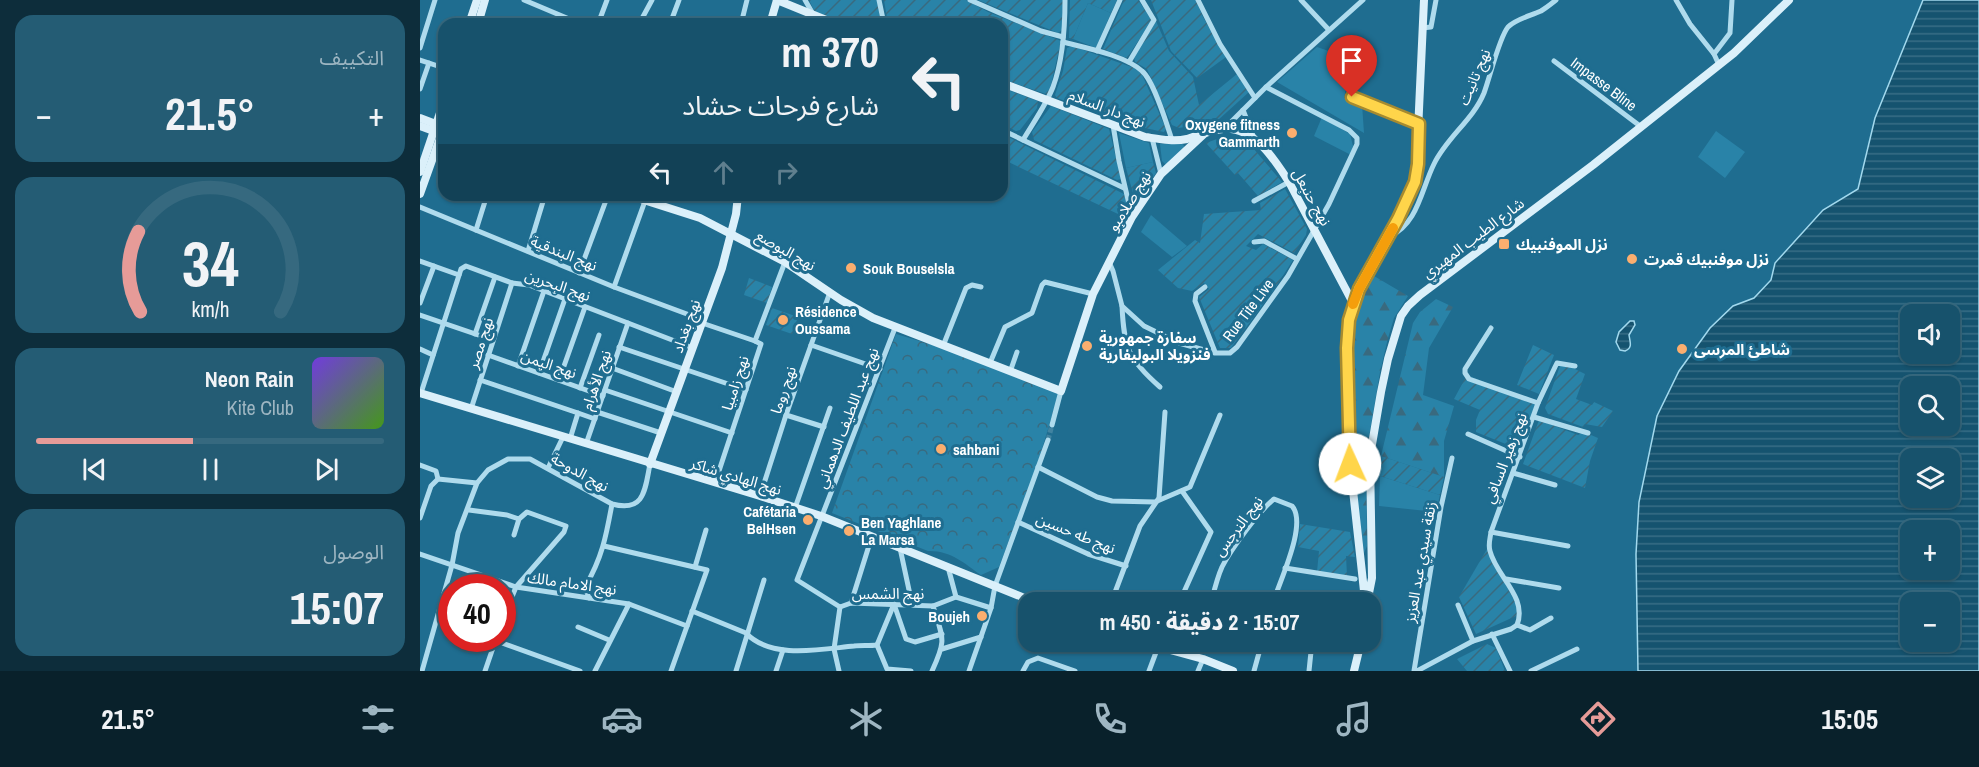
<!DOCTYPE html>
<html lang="ar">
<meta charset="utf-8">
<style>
:root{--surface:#17526c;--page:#245c74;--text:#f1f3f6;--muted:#9eb6c2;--line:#36697f;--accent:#e69b98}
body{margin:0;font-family:"Archivo Narrow","Noto Sans Arabic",sans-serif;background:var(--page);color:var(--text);direction:rtl;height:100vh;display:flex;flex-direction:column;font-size:22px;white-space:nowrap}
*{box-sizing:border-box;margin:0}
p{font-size:20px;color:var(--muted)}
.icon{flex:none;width:33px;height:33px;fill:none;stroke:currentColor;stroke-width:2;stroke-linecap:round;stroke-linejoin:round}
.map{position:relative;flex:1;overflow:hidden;direction:ltr}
.sheet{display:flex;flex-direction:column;gap:15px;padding:15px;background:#0d2d3b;width:420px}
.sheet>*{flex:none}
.top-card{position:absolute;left:18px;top:18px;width:570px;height:183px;border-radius:18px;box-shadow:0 2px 4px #0004,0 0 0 2px var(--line);direction:rtl;background:#17526c;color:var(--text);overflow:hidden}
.tools{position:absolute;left:1480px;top:304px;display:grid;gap:12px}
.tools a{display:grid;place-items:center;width:60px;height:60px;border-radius:12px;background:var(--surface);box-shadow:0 2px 4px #0004,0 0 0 2px var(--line);font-size:30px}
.speed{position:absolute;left:18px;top:574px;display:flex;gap:12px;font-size:30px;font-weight:700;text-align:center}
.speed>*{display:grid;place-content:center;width:78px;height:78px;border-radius:50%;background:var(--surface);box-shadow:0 2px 4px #0004,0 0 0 2px var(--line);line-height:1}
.speed .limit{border:9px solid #d22;background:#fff;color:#111}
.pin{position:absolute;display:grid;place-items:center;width:51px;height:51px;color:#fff;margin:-62px -26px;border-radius:50% 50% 50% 0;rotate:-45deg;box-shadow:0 0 6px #0007}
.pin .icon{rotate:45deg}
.me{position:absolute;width:66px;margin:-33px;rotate:358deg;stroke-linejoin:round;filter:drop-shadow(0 0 4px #0008)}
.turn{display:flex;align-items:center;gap:21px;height:126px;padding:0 30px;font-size:27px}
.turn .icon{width:78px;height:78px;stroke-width:2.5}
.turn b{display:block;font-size:42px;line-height:51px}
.lanes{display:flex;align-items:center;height:57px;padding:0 30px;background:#0003;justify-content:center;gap:30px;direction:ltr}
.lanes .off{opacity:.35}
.big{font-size:45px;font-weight:800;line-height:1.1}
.sheet .widget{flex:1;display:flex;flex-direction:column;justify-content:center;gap:9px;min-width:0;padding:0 21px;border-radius:18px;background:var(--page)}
.sheet .dial{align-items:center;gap:0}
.dial svg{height:156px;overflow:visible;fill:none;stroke:var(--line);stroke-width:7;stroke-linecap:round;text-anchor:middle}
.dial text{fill:var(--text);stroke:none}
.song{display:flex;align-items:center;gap:18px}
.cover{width:72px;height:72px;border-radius:9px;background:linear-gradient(135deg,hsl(260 70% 55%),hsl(100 70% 35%))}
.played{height:6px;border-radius:3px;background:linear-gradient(90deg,var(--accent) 45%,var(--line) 45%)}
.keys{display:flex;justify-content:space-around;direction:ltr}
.heat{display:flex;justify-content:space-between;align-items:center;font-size:33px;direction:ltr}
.trip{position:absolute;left:598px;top:592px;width:363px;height:60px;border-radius:18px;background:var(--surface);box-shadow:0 2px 4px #0004,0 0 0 2px var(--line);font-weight:800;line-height:60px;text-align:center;direction:rtl}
.menu{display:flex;height:96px;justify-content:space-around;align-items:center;background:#09212b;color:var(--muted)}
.menu .icon{width:42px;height:42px}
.menu .current{color:var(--accent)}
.menu b{font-size:27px;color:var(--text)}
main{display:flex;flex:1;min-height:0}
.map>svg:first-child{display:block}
.grass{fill:#2983a8}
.forest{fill:url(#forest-firs)}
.park{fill:url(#park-crowns)}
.garden{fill:url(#garden-furrows)}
.water{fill:url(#water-rules);stroke:#a2d9ee;stroke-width:1.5;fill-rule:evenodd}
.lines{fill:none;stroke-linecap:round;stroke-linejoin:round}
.street-tunnel{stroke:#4183a1;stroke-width:5;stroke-dasharray:5 2.5;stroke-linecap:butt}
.street{stroke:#afdbed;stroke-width:5}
.secondary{stroke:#dbf0fa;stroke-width:8}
.route-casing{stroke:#a68a30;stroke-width:15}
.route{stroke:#ffd54a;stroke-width:10}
.slow{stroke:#f59e0b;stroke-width:10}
.poi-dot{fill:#fbae6f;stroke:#1f6d90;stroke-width:2}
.labels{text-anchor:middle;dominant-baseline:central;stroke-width:6;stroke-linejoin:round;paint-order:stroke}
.street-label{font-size:15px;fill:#fff;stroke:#1f6d90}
.poi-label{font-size:15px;font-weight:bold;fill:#fff;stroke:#1f6d90;text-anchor:start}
</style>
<main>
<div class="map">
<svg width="1559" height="671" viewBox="0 0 1559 671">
<defs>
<pattern id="forest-firs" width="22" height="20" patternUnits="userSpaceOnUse" patternTransform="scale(1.5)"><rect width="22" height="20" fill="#2983a8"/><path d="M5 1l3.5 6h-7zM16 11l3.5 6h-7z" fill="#396a7f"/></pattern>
<pattern id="park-crowns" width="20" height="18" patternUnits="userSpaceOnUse" patternTransform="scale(1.5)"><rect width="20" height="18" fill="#2983a8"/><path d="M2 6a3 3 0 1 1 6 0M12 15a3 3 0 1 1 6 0" fill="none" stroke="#396a7f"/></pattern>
<pattern id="garden-furrows" width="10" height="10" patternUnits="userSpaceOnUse" patternTransform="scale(1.5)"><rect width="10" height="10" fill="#2983a8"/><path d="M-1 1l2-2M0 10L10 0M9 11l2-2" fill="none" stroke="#396a7f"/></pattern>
<pattern id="water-rules" width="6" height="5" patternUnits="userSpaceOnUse" patternTransform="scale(1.5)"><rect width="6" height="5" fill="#15536f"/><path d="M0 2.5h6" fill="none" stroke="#386d85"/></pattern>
</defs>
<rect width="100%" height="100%" fill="#1f6d90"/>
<g class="grass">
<path d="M668,3L691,13L676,48L653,39Z"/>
<path d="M897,47L932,59L924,98L942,104L944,133L857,82Z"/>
<path d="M902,117L930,134L933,146L931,155L894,136Z"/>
<path d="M1296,131L1325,152L1305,178L1278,157Z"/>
<path d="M699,133L729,143L733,162L706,168Z"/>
<path d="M740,144H763L765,148L746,165L742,161Z"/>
<path d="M731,215L767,246L752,257L721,232Z"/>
<path d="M960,476L1020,495L1016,512L959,506Z"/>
</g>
<g class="forest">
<path d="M954,276L988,296L974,318L968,338L960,372L946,455L947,546L944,553L933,467V334C936,312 943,295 954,276Z"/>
<path d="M1016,299L1033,307L1009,348L1003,395L1034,406L1024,441V477L961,456L993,323L1000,312Z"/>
</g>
<path class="park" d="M476,334L523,348L639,393L617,465L579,567L561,575C544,563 530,550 508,551L412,513Z"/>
<g class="garden">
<path d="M389,0H457L461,24H425L396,14Z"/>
<path d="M464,0H546L568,12L641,41L629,94H626L582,79V24H468Z"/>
<path d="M558,0H643L642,30L638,33Z"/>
<path d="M650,0H697L691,13L668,3L653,39L649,38Z"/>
<path d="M704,0H718L732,20L707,58L683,49Z"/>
<path d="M731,0H776L783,17L806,57L777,78L751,51Z"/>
<path d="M736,21L749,51L773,77L779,105L817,74L829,92L797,121L759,128L752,125L727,69L715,62L714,57Z"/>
<path d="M652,46L720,70L746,129L744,132L720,127L637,98L635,95L643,71L647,48Z"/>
<path d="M582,88L618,101L617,108L600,130L596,131L582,124Z"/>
<path d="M631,106L689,129L701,179L697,180L614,140L612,132Z"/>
<path d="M582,134L704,194L710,217L698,214L582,159Z"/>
<path d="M812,137L827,141L862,182L838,196L818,173L815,175L786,143L797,139Z"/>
<path d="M733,162L736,173L716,204L706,168Z"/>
<path d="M865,189L887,229L886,235L874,253L838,234L826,246L836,250L843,244L873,260L855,288L811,348H800L779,297L789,289L784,283L772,291L758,288L738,270L775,240L780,243L784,214L841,210L840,203Z"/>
<path d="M329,278L352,287L347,303L324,295Z"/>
<path d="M352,308L378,317L372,334L346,325Z"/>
<path d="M1113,345L1134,355L1119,394L1097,385Z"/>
<path d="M1145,364L1165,374L1156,399L1172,405L1174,402L1193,411L1182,427L1165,424L1163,427L1128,414L1125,408L1140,366Z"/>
<path d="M1047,375L1116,403L1098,449L1056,432V420L1060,410L1034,399Z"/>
<path d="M1119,420L1158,435L1164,432L1178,438L1170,461L1165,488L1103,464Z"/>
<path d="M961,456L1024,477L1020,495L960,476Z"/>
<path d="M880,524L930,532L935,557L926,556L927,576L897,572L899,551L878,547Z"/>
<path d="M1067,549L1098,608L1096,616L1056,634L1039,597Z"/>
<path d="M1067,644L1076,648L1085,671H1047L1037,659Z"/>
</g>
<g class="water">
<path d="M1503,0H1559V671H1218L1216,554L1219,502L1237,416L1259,371L1290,328L1313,306L1334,298L1351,280L1355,263L1403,210L1438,189L1455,118ZM1491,315H1530V354H1491ZM1491,387H1530V426H1491ZM1491,459H1530V498H1491ZM1491,531H1530V570H1491ZM1491,603H1530V642H1491Z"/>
<path d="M1210,321H1214L1215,325L1209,335C1210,342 1213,348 1205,351L1200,350L1196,342L1199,332Z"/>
</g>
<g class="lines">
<path class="street-tunnel" d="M628,440L632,425"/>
<g class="street">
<path d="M104,0L161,24"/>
<path d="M385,0L393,14"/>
<path d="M459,0L464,24"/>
<path d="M550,0L621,31L643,37"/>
<path d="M778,0L800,44L835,98"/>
<path d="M881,0L909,30"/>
<path d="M1256,0L1270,24L1294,54L1299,65"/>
<path d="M178,24L187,0"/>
<path d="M219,24L232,0"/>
<path d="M250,24L259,0"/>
<path d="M321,24L327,0"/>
<path d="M1002,28L1011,27L1016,0"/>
<path d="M643,42C666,48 704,55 722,71C734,81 747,125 752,140"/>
<path d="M0,48L15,0"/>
<path d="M677,51L700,0"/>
<path d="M1294,54L1310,33L1312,0"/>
<path d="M0,60L24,68"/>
<path d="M1134,61L1220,126"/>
<path d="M709,62L734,20L722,0"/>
<path d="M0,89L9,63"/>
<path d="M931,97L999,124"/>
<path d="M823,110L834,138"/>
<path d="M693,125L699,161L712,217"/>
<path d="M804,129L846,87L943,0"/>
<path d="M582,130L704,188"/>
<path d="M732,138L741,174"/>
<path d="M603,140C613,123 626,105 633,87C643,60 645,29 645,0"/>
<path d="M834,201L869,182"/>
<path d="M0,207L194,287L275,317"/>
<path d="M56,230L67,195"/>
<path d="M969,237C998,224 1001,190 1014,164C1027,137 1053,120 1064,93C1070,77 1079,38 1088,27C1096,19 1110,16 1121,11C1126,8 1131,4 1136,0"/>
<path d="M834,242L844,241L877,259"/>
<path d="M108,251L125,195"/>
<path d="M0,261L39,275"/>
<path d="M689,262L693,271L702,306L724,326L759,343L795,353H810L817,347L868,276L909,204L937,144V138L929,130L846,87"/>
<path d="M159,273L188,195"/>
<path d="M194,287L225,201"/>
<path d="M785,287L776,294L775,301L795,352"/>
<path d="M0,303L14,266"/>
<path d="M702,306C704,348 708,359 740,387"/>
<path d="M0,315L73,340"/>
<path d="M282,323L335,341"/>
<path d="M1071,328L1045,369V373L1049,379L1118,403"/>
<path d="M55,334L75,277"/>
<path d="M391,345L460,369"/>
<path d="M523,346L546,288L552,285L561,287"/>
<path d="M199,347L326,390"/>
<path d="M0,349L13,355"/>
<path d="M68,355L183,396"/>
<path d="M570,363L585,327L612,313L622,285L625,282L673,294"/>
<path d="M98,366L124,291"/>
<path d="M192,368L257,392"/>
<path d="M590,372L597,352"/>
<path d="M119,373L145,299"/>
<path d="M60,380L158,413"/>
<path d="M139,380L165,307"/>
<path d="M160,388L179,335"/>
<path d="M185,390L312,433"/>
<path d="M1,393L41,269L46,266L92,283L109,285L273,348"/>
<path d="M51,409L92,283"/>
<path d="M177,412L241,433"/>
<path d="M366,415L404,427"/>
<path d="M1114,417L1168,433"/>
<path d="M632,425L641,391"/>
<path d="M1048,434L1100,457"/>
<path d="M150,439L158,413L175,419"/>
<path d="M166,444L208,323"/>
<path d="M0,465L16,471L18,479"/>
<path d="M618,467L677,497L692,501L735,502L770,487L800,415"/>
<path d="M128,468L143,437"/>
<path d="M1093,473L1135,485"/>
<path d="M295,483L341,344L335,341L365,262"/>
<path d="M340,496L366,415L410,292"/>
<path d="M375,508L410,408"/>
<path d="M49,510L87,515L99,519"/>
<path d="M0,518L11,486L18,479L57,483"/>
<path d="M598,522L668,554L706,566"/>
<path d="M1071,532L1148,546"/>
<path d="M184,546L287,570L251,671"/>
<path d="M480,548L492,604"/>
<path d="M0,554L96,587L209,604L267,626"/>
<path d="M275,567L286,530"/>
<path d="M528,567L536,597"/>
<path d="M865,568L935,579"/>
<path d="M1086,579L1139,588"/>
<path d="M169,598L165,587C182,558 186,537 192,504"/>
<path d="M431,603L452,536"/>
<path d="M691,603L720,526L739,498L745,412"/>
<path d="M759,603L791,532L762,491"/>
<path d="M791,603C794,591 797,578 802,567C811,549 839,511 854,499L872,506C888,524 859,582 853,603"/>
<path d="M474,604L457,645L467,669L491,671"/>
<path d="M474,604L486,639L495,642L522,634"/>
<path d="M1038,605L1053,641"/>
<path d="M420,607L377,580L475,328"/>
<path d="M420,607L431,603L513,606L536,597L571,608"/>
<path d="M272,611L326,633C351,660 402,649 434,646C441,645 449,646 457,645"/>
<path d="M17,620L32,625"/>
<path d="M82,621L96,587L144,532L146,526L107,512L99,519L94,535"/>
<path d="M1097,625C1108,597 1076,576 1070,551C1068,545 1070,539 1071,532L1118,403L1135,367L1137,363L1155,366"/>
<path d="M1097,625L1110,630L1131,618"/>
<path d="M158,627L189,640"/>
<path d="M1072,634L1090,671"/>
<path d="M71,639L160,671"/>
<path d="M522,649L561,637"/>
<path d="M774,656L778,642"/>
<path d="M2,671L32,565L38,533L57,483L68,470L88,459H110L192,504C225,513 225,489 230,464"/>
<path d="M65,671L76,639"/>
<path d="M175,671L209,604"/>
<path d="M316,671L344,580"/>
<path d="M356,671L363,650"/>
<path d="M419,671L414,649L420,607"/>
<path d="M512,671C527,639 523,639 513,606"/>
<path d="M549,671L571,608L575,586L628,440"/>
<path d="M603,671L608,662L618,658L655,671"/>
<path d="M729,671L738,647"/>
<path d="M778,671L783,659"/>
<path d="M834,671L842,642"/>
<path d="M889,671L892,642"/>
<path d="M994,671L1021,507L1032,458"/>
<path d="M997,671L1053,641L1091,629L1097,625"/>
<path d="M1111,671L1157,649"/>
</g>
<g class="secondary">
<path d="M357,0L416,24"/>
<path d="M49,24L57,0"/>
<path d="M58,24L65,0"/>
<path d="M350,24L357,0"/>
<path d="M582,83L725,137C739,139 753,142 767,139C779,135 791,130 803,129C834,126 855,160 869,182L933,303"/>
<path d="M0,118L21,126"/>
<path d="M0,126L19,133"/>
<path d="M0,172L24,101"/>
<path d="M0,194L24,127"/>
<path d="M208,195L280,218L365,262L421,300L453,318L641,391L673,294L712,217L741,174L785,133"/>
<path d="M0,393L340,496L401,516L617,603"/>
<path d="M230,464L302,268L316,214L318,195"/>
<path d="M945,600L930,463L927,348L929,320L939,289L979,219L990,195L996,175L1004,0"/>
<path d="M947,603L952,578L950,456L961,392L968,359L981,316L988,306L1000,295L1173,165L1314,53L1369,0"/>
<path d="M721,642L783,659L813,671"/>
<path d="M934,671L941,642"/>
</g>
</g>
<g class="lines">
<g class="route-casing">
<path id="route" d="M930,464L927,348L929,320L939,289L978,219L995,182L998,164L999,124L932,97"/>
</g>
<use href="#route" class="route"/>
<path class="slow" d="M933,304L939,289L973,228"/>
</g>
<g class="poi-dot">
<circle cx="872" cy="133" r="6"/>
<rect x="1078" y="238" width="12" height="12" rx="3"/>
<circle cx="1212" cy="259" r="6"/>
<circle cx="431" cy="268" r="6"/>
<circle cx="363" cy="320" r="6"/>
<circle cx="667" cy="346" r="6"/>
<circle cx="1262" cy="349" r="6"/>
<circle cx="521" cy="449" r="6"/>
<circle cx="388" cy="520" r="6"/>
<circle cx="429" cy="531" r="6"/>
<circle cx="562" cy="616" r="6"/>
</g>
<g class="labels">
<g class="street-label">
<text transform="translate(1054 77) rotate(-67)">نهج تانيت</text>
<text transform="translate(1184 84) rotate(37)">Impasse Bline</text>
<text transform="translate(687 108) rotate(21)">نهج دار السلام</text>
<text transform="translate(892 197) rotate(61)">نهج حنبعل</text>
<text transform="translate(709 201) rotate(-58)">نهج صلامبو</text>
<text transform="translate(1053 238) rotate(-37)">شارع الطيب المهيري</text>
<text transform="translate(366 250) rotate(30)">نهج البوصع</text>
<text transform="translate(144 253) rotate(22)">نهج البندقية</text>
<text transform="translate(138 285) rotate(19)">نهج البحرين</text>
<text transform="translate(828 310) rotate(-53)">Rue Tite Live</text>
<text transform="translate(266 326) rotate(-70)">نهج بغداد</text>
<text transform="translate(60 343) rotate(-72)">نهج مصر</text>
<text transform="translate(129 364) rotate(19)">نهج اليمن</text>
<text transform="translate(176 380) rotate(-71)">نهج الأهرام</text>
<text transform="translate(315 383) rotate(-72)">نهج زامبيا</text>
<text transform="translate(363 390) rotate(-71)">نهج روما</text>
<text transform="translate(427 418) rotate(-69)">نهج عبد اللطيف الدهماني</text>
<text transform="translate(1085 458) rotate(-69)">نهج زهير السافي</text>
<text transform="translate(160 472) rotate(29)">نهج الدوحة</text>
<text transform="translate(316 476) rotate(17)">نهج الهادي شاكر</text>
<text transform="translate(818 526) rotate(-53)">نهج النرجس</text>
<text transform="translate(656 533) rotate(22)">نهج طه حسين</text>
<text transform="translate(1000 562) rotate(-80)">زنقة سيدي عبد العزيز</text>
<text transform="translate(152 583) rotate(8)">نهج الامام مالك</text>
<text x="468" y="593">نهج الشمس</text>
</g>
<g class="poi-label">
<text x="860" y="124" text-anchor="end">Oxygene fitness<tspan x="860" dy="17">Gammarth</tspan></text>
<text x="1096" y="244">نزل الموفنبيك</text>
<text x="1224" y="259">نزل موفنبيك قمرت</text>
<text x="443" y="268">Souk Bouselsla</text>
<text x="375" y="311">Résidence<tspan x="375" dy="17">Oussama</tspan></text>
<text x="679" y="337">سفارة جمهورية<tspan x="679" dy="17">فنزويلا البوليفارية</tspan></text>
<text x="1274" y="349">شاطئ المرسى</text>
<text x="533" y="449">sahbani</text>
<text x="376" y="511" text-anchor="end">Cafétaria<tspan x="376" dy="17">BelHsen</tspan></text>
<text x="441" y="522">Ben Yaghlane<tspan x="441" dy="17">La Marsa</tspan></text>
<text x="550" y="616" text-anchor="end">Boujeh</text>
</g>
</g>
</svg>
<div class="tools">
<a><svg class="icon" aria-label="sound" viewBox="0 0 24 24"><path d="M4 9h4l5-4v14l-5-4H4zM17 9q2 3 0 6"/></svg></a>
<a><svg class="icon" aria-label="search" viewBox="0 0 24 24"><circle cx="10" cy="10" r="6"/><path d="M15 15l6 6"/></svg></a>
<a><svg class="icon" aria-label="layers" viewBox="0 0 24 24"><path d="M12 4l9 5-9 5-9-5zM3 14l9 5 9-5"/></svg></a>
<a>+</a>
<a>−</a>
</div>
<div class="speed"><div class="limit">40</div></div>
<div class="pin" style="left:932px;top:97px;background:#d93025"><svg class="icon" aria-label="arrive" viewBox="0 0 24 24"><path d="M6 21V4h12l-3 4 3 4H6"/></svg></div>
<svg class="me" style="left:930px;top:464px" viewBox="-20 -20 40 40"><circle r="19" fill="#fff"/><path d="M0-13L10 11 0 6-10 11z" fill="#ffd54a"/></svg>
<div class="trip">15:07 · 2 دقيقة · 450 m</div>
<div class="top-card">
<div class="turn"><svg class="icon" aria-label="left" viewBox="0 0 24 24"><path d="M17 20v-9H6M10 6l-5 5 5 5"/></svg><div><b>370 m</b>شارع فرحات حشاد</div></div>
<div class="lanes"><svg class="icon" aria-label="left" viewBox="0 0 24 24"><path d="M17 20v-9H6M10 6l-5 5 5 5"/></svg><svg class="icon off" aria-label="ahead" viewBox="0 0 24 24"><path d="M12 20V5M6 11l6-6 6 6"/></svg><svg class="icon off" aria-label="right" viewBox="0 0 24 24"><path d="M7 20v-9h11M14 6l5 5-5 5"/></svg></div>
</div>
</div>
<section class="sheet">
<div class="widget"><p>التكييف</p>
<div class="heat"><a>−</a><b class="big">21.5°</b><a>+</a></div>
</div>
<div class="widget dial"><svg viewBox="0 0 100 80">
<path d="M14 69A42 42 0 1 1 86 69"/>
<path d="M14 69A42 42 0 0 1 13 28" stroke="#e69b98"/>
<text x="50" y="56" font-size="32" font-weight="700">34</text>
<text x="50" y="72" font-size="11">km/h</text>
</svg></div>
<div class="widget">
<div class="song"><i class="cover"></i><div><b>Neon Rain</b><p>Kite Club</p></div></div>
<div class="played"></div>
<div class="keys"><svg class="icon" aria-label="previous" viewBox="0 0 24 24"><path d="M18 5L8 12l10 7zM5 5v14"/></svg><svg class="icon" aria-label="pause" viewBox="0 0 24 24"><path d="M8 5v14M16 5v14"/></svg><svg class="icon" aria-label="next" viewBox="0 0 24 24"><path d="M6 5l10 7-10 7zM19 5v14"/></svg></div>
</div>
<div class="widget"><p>الوصول</p><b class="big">15:07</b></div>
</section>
</main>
<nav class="menu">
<b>15:05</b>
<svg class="icon current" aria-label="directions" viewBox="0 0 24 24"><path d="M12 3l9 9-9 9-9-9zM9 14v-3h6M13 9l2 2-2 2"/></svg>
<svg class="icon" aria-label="music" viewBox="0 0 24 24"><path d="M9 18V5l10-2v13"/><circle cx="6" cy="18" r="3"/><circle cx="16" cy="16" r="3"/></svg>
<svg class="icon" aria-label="phone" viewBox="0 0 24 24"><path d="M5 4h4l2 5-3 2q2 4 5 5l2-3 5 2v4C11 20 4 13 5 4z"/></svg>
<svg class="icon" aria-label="climate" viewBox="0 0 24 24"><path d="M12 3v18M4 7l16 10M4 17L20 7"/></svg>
<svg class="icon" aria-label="car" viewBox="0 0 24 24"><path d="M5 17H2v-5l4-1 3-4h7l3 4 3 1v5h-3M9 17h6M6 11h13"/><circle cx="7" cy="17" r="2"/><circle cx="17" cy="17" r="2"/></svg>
<svg class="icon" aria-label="filters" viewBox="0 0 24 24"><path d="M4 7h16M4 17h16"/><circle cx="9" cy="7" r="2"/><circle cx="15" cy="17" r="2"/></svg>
<b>21.5°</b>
</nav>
